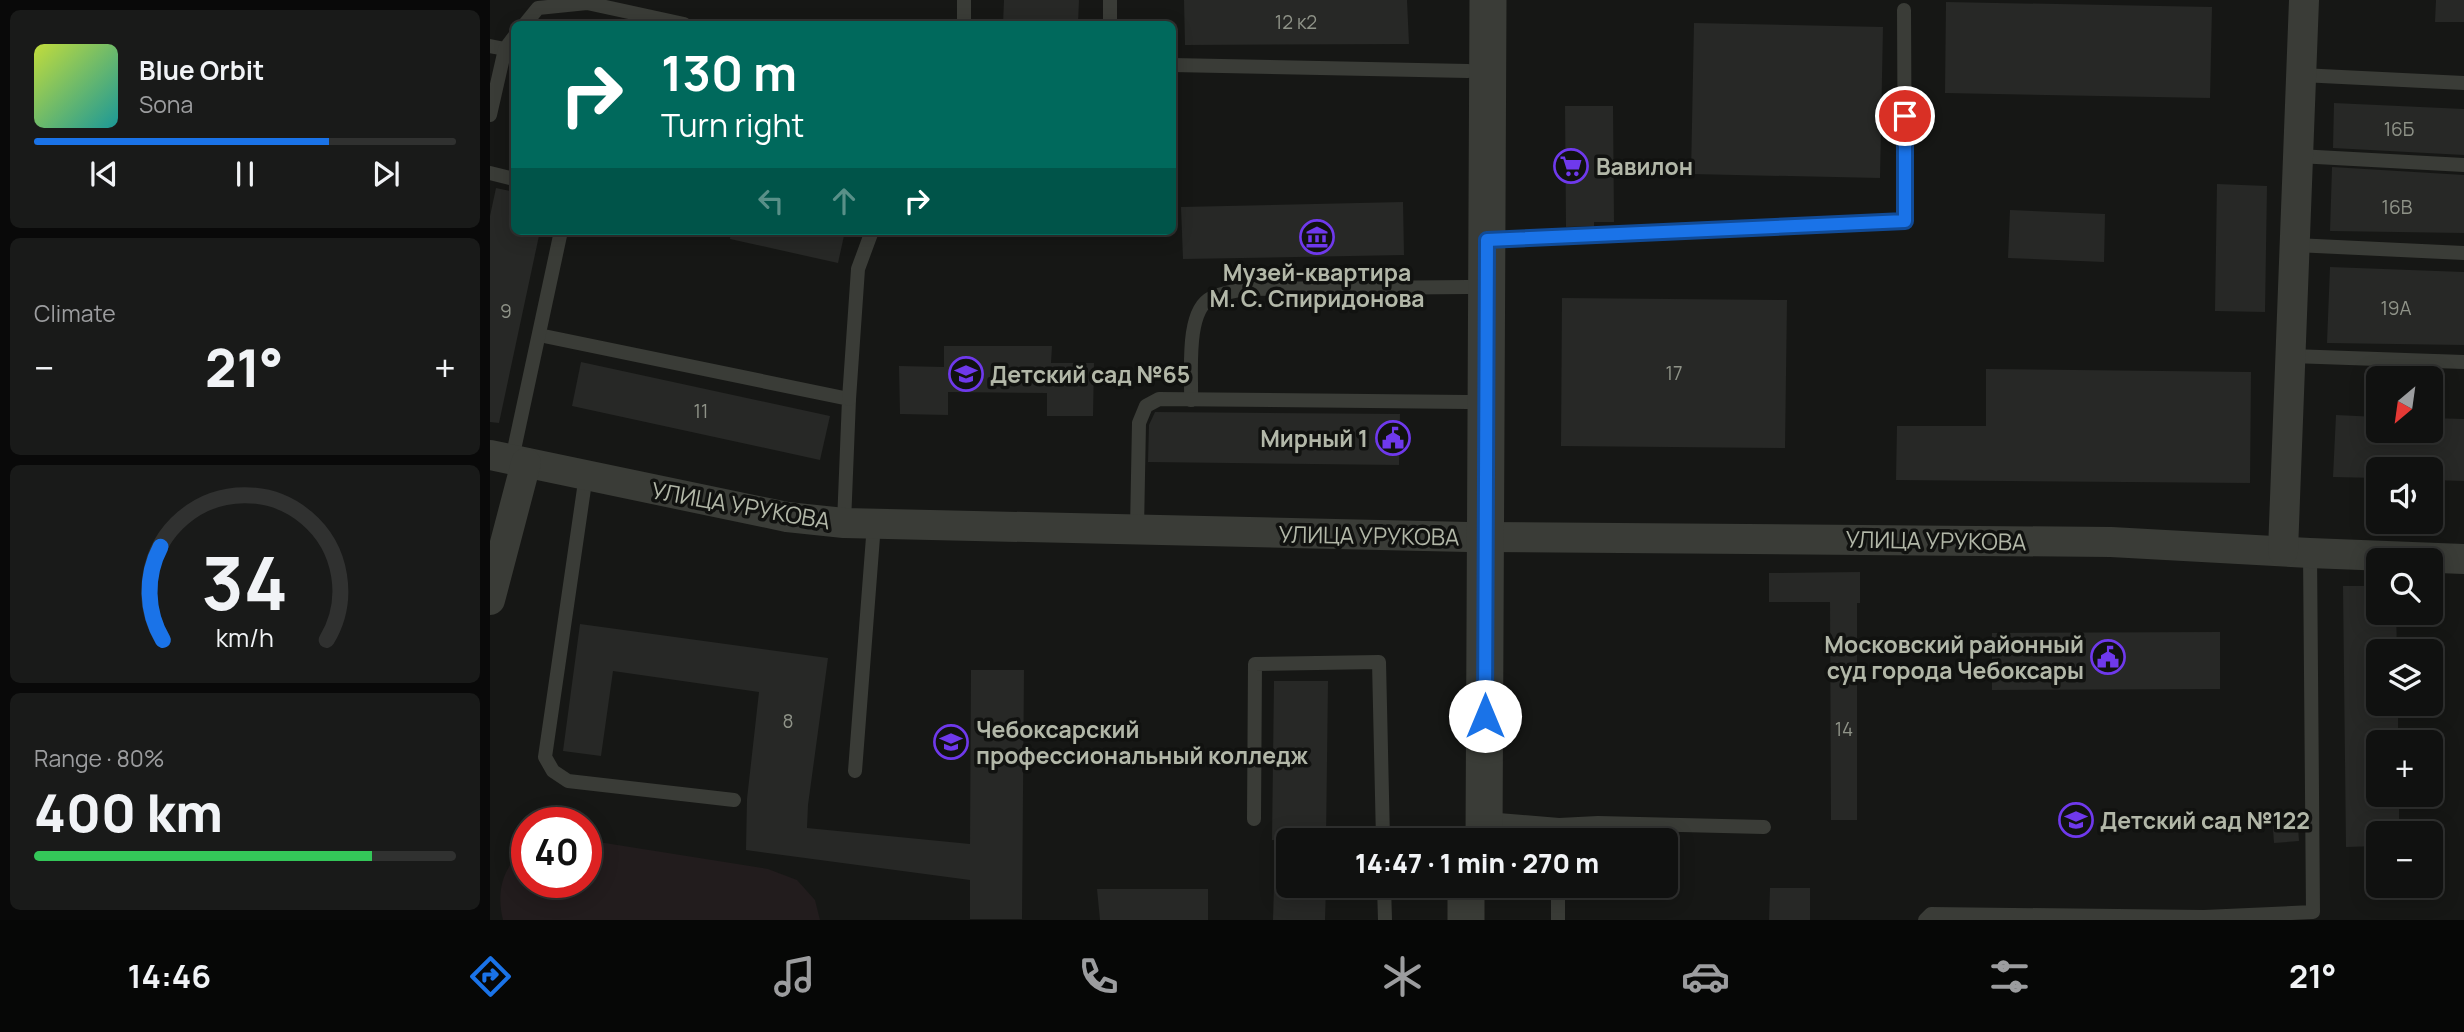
<!DOCTYPE html>
<meta charset="utf-8">
<style>
:root{--surface:#101110;--page:#191a19;--text:#f1f3f6;--muted:#9c9d9f;--line:#303130;--accent:#1a73e8}
body{margin:0;font-family:Manrope,sans-serif;background:var(--page);color:var(--text);height:100vh;display:flex;flex-direction:column;font-size:26px;white-space:nowrap}
*{box-sizing:border-box;margin:0}
p{font-size:23px;color:var(--muted)}
.icon{flex:none;width:38px;height:38px;fill:none;stroke:currentColor;stroke-width:2;stroke-linecap:round;stroke-linejoin:round}
.map{position:relative;flex:1;overflow:hidden}
.details{display:flex;flex-direction:column;gap:10px;padding:10px;background:#090909;width:490px}
.details>*{flex:none}
.banner{position:absolute;left:21px;top:21px;width:665px;height:214px;border-radius:10px;box-shadow:0 4px 18px #0003,0 0 0 2px var(--line);background:#00695c;color:#fff;overflow:hidden}
.needle{width:46px;rotate:209deg}
.controls{position:absolute;left:1876px;top:366px;display:grid;gap:14px}
.controls a{display:grid;place-items:center;width:77px;height:77px;border-radius:10px;background:var(--surface);box-shadow:0 4px 18px #0003,0 0 0 2px var(--line);font-size:35px}
.speed{position:absolute;left:21px;top:807px;display:flex;gap:14px;font-size:35px;font-weight:700;text-align:center}
.speed>*{display:grid;place-content:center;width:91px;height:91px;border-radius:50%;background:var(--surface);box-shadow:0 4px 18px #0003,0 0 0 2px var(--line);line-height:1}
.speed .limit{border:10px solid #d22;background:#fff;color:#111}
.pin{position:absolute;display:grid;place-items:center;width:60px;height:60px;color:#fff;margin:-30px;border:4px solid #fff;border-radius:50%;box-shadow:0 2px 7px #0007}
.me{position:absolute;width:77px;margin:-38px;rotate:0deg;stroke-linejoin:round;filter:drop-shadow(0 0 5px #0008)}
.turn{display:flex;align-items:center;gap:24px;height:147px;padding:0 35px;font-size:32px}
.turn .icon{width:91px;height:91px;stroke-width:2.5}
.turn b{display:block;font-size:49px;line-height:60px}
.lanes{display:flex;align-items:center;height:66px;padding:0 35px;background:#0003;justify-content:center;gap:35px;direction:ltr}
.lanes .off{opacity:.35}
.big{font-size:52px;font-weight:800;line-height:1.1}
.details .widget{flex:1;display:flex;flex-direction:column;justify-content:center;gap:10px;min-width:0;padding:0 24px;border-radius:10px;background:var(--page)}
.details .dial{align-items:center;gap:0}
.dial svg{height:182px;overflow:visible;fill:none;stroke:var(--line);stroke-width:7;stroke-linecap:round;text-anchor:middle}
.dial text{fill:var(--text);stroke:none}
.song{display:flex;align-items:center;gap:21px}
.cover{width:84px;height:84px;border-radius:10px;background:linear-gradient(135deg,hsl(70 70% 55%),hsl(180 70% 35%))}
.played{height:7px;border-radius:4px;background:linear-gradient(90deg,var(--accent) 70%,var(--line) 70%)}
.keys{display:flex;justify-content:space-around;direction:ltr}
.heat{display:flex;justify-content:space-between;align-items:center;font-size:38px;direction:ltr}
.charge{height:10px;border-radius:5px;background:linear-gradient(90deg,#34c759 80%,var(--line) 0)}
.trip{position:absolute;left:786px;top:828px;width:402px;height:70px;border-radius:10px;background:var(--surface);box-shadow:0 4px 18px #0003,0 0 0 2px var(--line);font-weight:800;line-height:70px;text-align:center}
.dock{display:flex;height:112px;justify-content:space-around;align-items:center;background:#060706;color:var(--muted)}
.dock .icon{width:49px;height:49px}
.dock .active{color:var(--accent)}
.dock b{font-size:32px;color:var(--text)}
main{display:flex;flex:1;min-height:0}
.map>svg:first-child{display:block}
.green{fill:#221c1d}
.building{fill:#272826}
.lines{fill:none;stroke-linecap:round;stroke-linejoin:round}
.service{stroke:#3a3c37;stroke-width:14}
.minor{stroke:#3a3c37;stroke-width:30}
.tertiary{stroke:#3a3c37;stroke-width:37}
.route-casing{stroke:#114b97;stroke-width:18}
.route{stroke:#1a73e8;stroke-width:12}
.labels{text-anchor:middle;dominant-baseline:central;stroke-width:7;stroke-linejoin:round;paint-order:stroke}
.number-label{font-size:19px;fill:#8f9388}
.poi-label{font-size:23px;font-weight:bold;fill:#b2b7a8;stroke:#111210;text-anchor:start}
.street-label{font-size:23px;fill:#b2b7a8;stroke:#111210}
</style>
<main>
<section class="details">
<div class="widget">
<div class="song"><i class="cover"></i><div><b>Blue Orbit</b><p>Sona</p></div></div>
<div class="played"></div>
<div class="keys"><svg class="icon" aria-label="previous" viewBox="0 0 24 24"><path d="M18 5L8 12l10 7zM5 5v14"/></svg><svg class="icon" aria-label="pause" viewBox="0 0 24 24"><path d="M8 5v14M16 5v14"/></svg><svg class="icon" aria-label="next" viewBox="0 0 24 24"><path d="M6 5l10 7-10 7zM19 5v14"/></svg></div>
</div>
<div class="widget"><p>Climate</p>
<div class="heat"><a>−</a><b class="big">21°</b><a>+</a></div>
</div>
<div class="widget dial"><svg viewBox="0 0 100 80">
<path d="M14 69A42 42 0 1 1 86 69"/>
<path d="M14 69A42 42 0 0 1 13 28" stroke="#1a73e8"/>
<text x="50" y="56" font-size="32" font-weight="700">34</text>
<text x="50" y="72" font-size="11">km/h</text>
</svg></div>
<div class="widget"><p>Range · 80%</p><b class="big">400 km</b><div class="charge"></div></div>
</section>
<div class="map">
<svg width="1974" height="920" viewBox="0 0 1974 920">
<rect width="100%" height="100%" fill="#161715"/>
<path class="green" d="M96,840L278,869L307,880L325,900L330,920H13C6,893 12,864 37,850V882H96Z"/>
<g class="building">
<path d="M514,0H589L588,24H513Z"/>
<path d="M694,0H917L919,44L695,45Z"/>
<path d="M1946,0H1974V22H1945Z"/>
<path d="M1456,2L1722,7L1720,98L1455,93Z"/>
<path d="M1204,23L1393,27L1390,178L1201,174Z"/>
<path d="M1844,103L1974,109V155L1843,148Z"/>
<path d="M1075,106H1123L1124,222H1104V226L1076,227Z"/>
<path d="M1842,167L1974,175V233L1840,231Z"/>
<path d="M1727,184L1777,186L1775,312L1725,311Z"/>
<path d="M6,188L24,192V231H50L9,423L0,422V216Z"/>
<path d="M913,202L914,255L693,259L691,207Z"/>
<path d="M1520,210L1615,214L1614,262L1518,258Z"/>
<path d="M241,231H355L348,263L240,239Z"/>
<path d="M1840,267L1974,272V345L1837,343Z"/>
<path d="M1072,298L1297,300L1295,448L1071,446Z"/>
<path d="M454,346H562L561,363H604L603,416H557V393L458,392V415L410,414L409,366L454,367Z"/>
<path d="M91,362L340,416L330,460L82,406Z"/>
<path d="M1496,369L1761,372L1760,483L1406,480L1407,426H1496Z"/>
<path d="M665,412L910,414L909,465L658,462L659,425Z"/>
<path d="M1846,415L1888,417V430H1941V418L1974,419V481L1941,480V469H1888V478L1843,477Z"/>
<path d="M1370,572V603H1367V820H1341L1340,602H1279V573Z"/>
<path d="M1853,586H1888V612H1906L1907,651H1888V704H1908V742H1888V794H1909V833H1888V846L1856,847Z"/>
<path d="M90,624L338,658L318,805L317,828L480,844L481,670H534L532,919H480V880L256,850L257,799L269,692L123,671L111,756L73,751Z"/>
<path d="M1730,632V689L1502,690V633Z"/>
<path d="M784,681H838L836,840H782Z"/>
<path d="M1807,813L1809,841L1784,843L1782,815Z"/>
<path d="M784,886H836L835,920H783Z"/>
<path d="M1280,888H1320V920H1279Z"/>
<path d="M607,889H718V920H610Z"/>
</g>
<g class="lines">
<g class="service">
<path d="M474,0V24"/>
<path d="M620,0V24"/>
<path d="M35,24L48,8L97,3L194,24"/>
<path d="M0,46L15,49"/>
<path d="M682,65L978,71"/>
<path d="M1811,75L1974,83"/>
<path d="M0,115L15,49L24,37"/>
<path d="M1808,156L1974,165"/>
<path d="M0,173L24,179"/>
<path d="M998,240L1415,221L1414,10"/>
<path d="M1805,245L1974,253"/>
<path d="M49,335L359,399L354,523"/>
<path d="M1801,356L1974,362"/>
<path d="M359,399L368,269L382,231"/>
<path d="M701,400C702,375 695,311 721,298C730,293 743,292 753,289L978,287"/>
<path d="M22,459L71,231"/>
<path d="M96,475L55,757L63,771L78,781L244,800"/>
<path d="M647,529L649,423L656,406L669,399L978,402"/>
<path d="M365,771L384,524"/>
<path d="M764,819L765,664L889,662L893,840"/>
<path d="M996,819L1069,825L1108,823L1274,827"/>
<path d="M894,886L895,920"/>
<path d="M1068,920V886"/>
<path d="M1435,920L1441,914L1714,917L1823,912L1820,553"/>
</g>
<g class="minor">
<path d="M0,455L297,517L354,523L978,537"/>
<path d="M995,537L1621,542L1820,553L1974,559"/>
<path d="M1793,551L1814,0"/>
<path d="M0,600L36,463"/>
</g>
<g class="tertiary">
<path d="M994,840L998,0"/>
<path d="M976,920V886"/>
</g>
</g>
<g class="lines">
<g class="route-casing">
<path id="route" d="M995,716L997,240L1415,221V116"/>
</g>
<use href="#route" class="route"/>
</g>
<defs>
<g id="supermarket-ring" transform="scale(1.75)"><circle r="9.5" fill="#111210" stroke="#6f39ec" stroke-width="1.5"/><path d="M-6-5.5h2.5l.6 2H6L4.5 2H-2.5L-4.4-4H-6ZM-1.5 3.2a1.3 1.3 0 1 0 .1 0ZM3 3.2a1.3 1.3 0 1 0 .1 0Z" fill="#6f39ec"/></g>
<g id="museum-ring" transform="scale(1.75)"><circle r="9.5" fill="#111210" stroke="#6f39ec" stroke-width="1.5"/><path d="M0-6L6-3V-2H-6V-3ZM-5-1h2V3h-2ZM-1-1h2V3h-2ZM3-1h2V3H3ZM-6 4H6V6H-6Z" fill="#6f39ec"/></g>
<g id="school-ring" transform="scale(1.75)"><circle r="9.5" fill="#111210" stroke="#6f39ec" stroke-width="1.5"/><path d="M0-5L7-2L0 1L-7-2ZM-4 1L0 2.5L4 1V4Q0 6-4 4Z" fill="#6f39ec"/></g>
<g id="civic-ring" transform="scale(1.75)"><circle r="9.5" fill="#111210" stroke="#6f39ec" stroke-width="1.5"/><path d="M-.6-6.5H3V-4.5H.6V-3L4-1V1h2V6H-6V1h2V-1L-.6-3ZM-1.2 2.5V6h2.4V2.5Z" fill="#6f39ec"/></g>
<g id="university-ring" transform="scale(1.75)"><circle r="9.5" fill="#111210" stroke="#6f39ec" stroke-width="1.5"/><path d="M0-5L7-2L0 1L-7-2ZM-4 1L0 2.5L4 1V4Q0 6-4 4Z" fill="#6f39ec"/></g>
</defs>
<g fill-rule="evenodd">
<use href="#supermarket-ring" x="1081" y="166"/>
<use href="#museum-ring" x="827" y="237"/>
<use href="#school-ring" x="476" y="374"/>
<use href="#civic-ring" x="903" y="438"/>
<use href="#civic-ring" x="1618" y="657"/>
<use href="#university-ring" x="461" y="742"/>
<use href="#school-ring" x="1586" y="820"/>
</g>
<g class="labels">
<g class="number-label">
<text x="806" y="22">12 к2</text>
<text x="1909" y="129">16Б</text>
<text x="1907" y="207">16В</text>
<text x="1906" y="308">19А</text>
<text x="16" y="311">9</text>
<text x="1184" y="373">17</text>
<text x="211" y="411">11</text>
<text x="298" y="721">8</text>
<text x="1354" y="729">14</text>
</g>
<g class="poi-label">
<text x="1106" y="166">Вавилон</text>
<text x="827" y="272" text-anchor="middle">Музей-квартира<tspan x="827" dy="26">М. С. Спиридонова</tspan></text>
<text x="500" y="374">Детский сад №65</text>
<text x="878" y="438" text-anchor="end">Мирный 1</text>
<text x="1594" y="644" text-anchor="end">Московский районный<tspan x="1594" dy="26">суд города Чебоксары</tspan></text>
<text x="486" y="729">Чебоксарский<tspan x="486" dy="26">профессиональный колледж</tspan></text>
<text x="1610" y="820">Детский сад №122</text>
</g>
<g class="street-label">
<text transform="translate(251 505) rotate(10)">УЛИЦА УРУКОВА</text>
<text transform="translate(879 535) rotate(1)">УЛИЦА УРУКОВА</text>
<text transform="translate(1446 540) rotate(1)">УЛИЦА УРУКОВА</text>
</g>
</g>
</svg>
<div class="controls">
<a><svg class="needle" viewBox="-14 -14 28 28"><path d="M0-13l5 13h-10z" fill="#e53935"/><path d="M0 13l5-13h-10z" fill="#9c9d9f"/></svg></a>
<a><svg class="icon" aria-label="sound" viewBox="0 0 24 24"><path d="M4 9h4l5-4v14l-5-4H4zM17 9q2 3 0 6"/></svg></a>
<a><svg class="icon" aria-label="search" viewBox="0 0 24 24"><circle cx="10" cy="10" r="6"/><path d="M15 15l6 6"/></svg></a>
<a><svg class="icon" aria-label="layers" viewBox="0 0 24 24"><path d="M12 4l9 5-9 5-9-5zM3 14l9 5 9-5"/></svg></a>
<a>+</a>
<a>−</a>
</div>
<div class="speed"><div class="limit">40</div></div>
<div class="pin" style="left:1415px;top:116px;background:#d93025"><svg class="icon" aria-label="arrive" viewBox="0 0 24 24"><path d="M6 21V4h12l-3 4 3 4H6"/></svg></div>
<svg class="me" style="left:995px;top:716px" viewBox="-20 -20 40 40"><circle r="19" fill="#fff"/><path d="M0-13L10 11 0 6-10 11z" fill="#1a73e8"/></svg>
<div class="trip">14:47 · 1 min · 270 m</div>
<div class="banner">
<div class="turn"><svg class="icon" aria-label="right" viewBox="0 0 24 24"><path d="M7 20v-9h11M14 6l5 5-5 5"/></svg><div><b>130 m</b>Turn right</div></div>
<div class="lanes"><svg class="icon off" aria-label="left" viewBox="0 0 24 24"><path d="M17 20v-9H6M10 6l-5 5 5 5"/></svg><svg class="icon off" aria-label="ahead" viewBox="0 0 24 24"><path d="M12 20V5M6 11l6-6 6 6"/></svg><svg class="icon" aria-label="right" viewBox="0 0 24 24"><path d="M7 20v-9h11M14 6l5 5-5 5"/></svg></div>
</div>
</div>
</main>
<nav class="dock">
<b>14:46</b>
<svg class="icon active" aria-label="directions" viewBox="0 0 24 24"><path d="M12 3l9 9-9 9-9-9zM9 14v-3h6M13 9l2 2-2 2"/></svg>
<svg class="icon" aria-label="music" viewBox="0 0 24 24"><path d="M9 18V5l10-2v13"/><circle cx="6" cy="18" r="3"/><circle cx="16" cy="16" r="3"/></svg>
<svg class="icon" aria-label="phone" viewBox="0 0 24 24"><path d="M5 4h4l2 5-3 2q2 4 5 5l2-3 5 2v4C11 20 4 13 5 4z"/></svg>
<svg class="icon" aria-label="climate" viewBox="0 0 24 24"><path d="M12 3v18M4 7l16 10M4 17L20 7"/></svg>
<svg class="icon" aria-label="car" viewBox="0 0 24 24"><path d="M5 17H2v-5l4-1 3-4h7l3 4 3 1v5h-3M9 17h6M6 11h13"/><circle cx="7" cy="17" r="2"/><circle cx="17" cy="17" r="2"/></svg>
<svg class="icon" aria-label="filters" viewBox="0 0 24 24"><path d="M4 7h16M4 17h16"/><circle cx="9" cy="7" r="2"/><circle cx="15" cy="17" r="2"/></svg>
<b>21°</b>
</nav>
